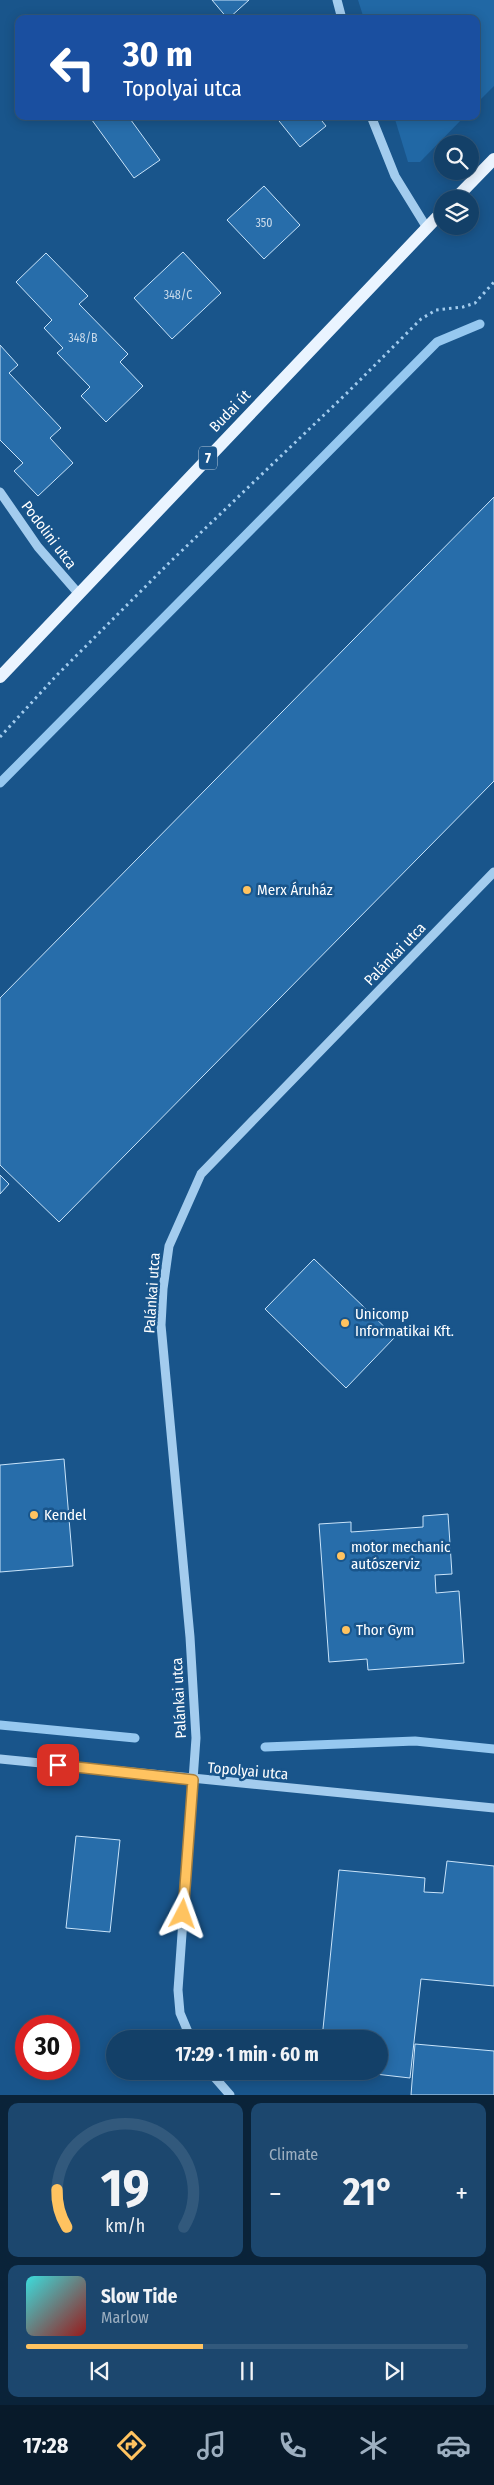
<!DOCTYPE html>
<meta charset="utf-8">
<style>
:root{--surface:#134068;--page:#1c476e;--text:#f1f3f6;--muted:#9dafc0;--line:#32597c;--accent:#ffc360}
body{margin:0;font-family:"Fira Sans Condensed",sans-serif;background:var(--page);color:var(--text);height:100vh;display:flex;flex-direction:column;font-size:19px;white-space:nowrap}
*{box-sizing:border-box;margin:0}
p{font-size:16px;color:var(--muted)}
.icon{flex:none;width:28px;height:28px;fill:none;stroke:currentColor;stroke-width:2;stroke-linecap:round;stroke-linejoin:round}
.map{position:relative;height:2095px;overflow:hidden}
.panel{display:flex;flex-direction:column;gap:8px;padding:8px;background:#0a2339;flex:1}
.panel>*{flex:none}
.guide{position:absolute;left:15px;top:15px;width:465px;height:105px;border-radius:10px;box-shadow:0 2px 12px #0003,0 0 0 1px var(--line);background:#1a4fa0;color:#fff;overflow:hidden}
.buttons{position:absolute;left:434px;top:135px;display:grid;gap:10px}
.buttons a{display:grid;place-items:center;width:45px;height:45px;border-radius:50%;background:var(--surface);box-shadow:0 2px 12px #0003,0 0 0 1px var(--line);font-size:25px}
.speed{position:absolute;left:15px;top:2015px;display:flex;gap:10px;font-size:25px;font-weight:700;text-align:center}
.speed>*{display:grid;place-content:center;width:65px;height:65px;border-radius:50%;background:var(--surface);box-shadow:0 2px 12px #0003,0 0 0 1px var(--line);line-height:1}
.speed .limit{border:8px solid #d22;background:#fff;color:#111}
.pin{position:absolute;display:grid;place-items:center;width:42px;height:42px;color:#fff;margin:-21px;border-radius:10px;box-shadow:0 2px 8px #0006}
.me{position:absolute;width:55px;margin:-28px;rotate:4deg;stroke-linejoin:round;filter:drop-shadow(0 0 4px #0008)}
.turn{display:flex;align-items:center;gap:18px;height:105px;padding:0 25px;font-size:22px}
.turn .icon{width:65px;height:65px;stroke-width:2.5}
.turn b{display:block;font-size:35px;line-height:42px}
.big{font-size:38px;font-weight:700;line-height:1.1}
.panel .widget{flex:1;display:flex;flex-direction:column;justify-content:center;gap:8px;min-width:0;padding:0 18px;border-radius:10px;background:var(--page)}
.panel .dial{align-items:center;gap:0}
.dial svg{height:130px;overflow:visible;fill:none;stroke:var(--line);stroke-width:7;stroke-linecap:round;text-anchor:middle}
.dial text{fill:var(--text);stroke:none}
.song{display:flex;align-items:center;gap:15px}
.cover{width:60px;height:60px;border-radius:8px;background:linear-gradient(135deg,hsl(180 70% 55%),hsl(0 70% 35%))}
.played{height:5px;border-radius:2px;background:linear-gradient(90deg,var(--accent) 40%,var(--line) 40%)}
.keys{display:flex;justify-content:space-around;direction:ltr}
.heat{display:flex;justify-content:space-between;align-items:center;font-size:28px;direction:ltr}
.panel .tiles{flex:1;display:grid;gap:8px;grid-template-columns:1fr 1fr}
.widget:last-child{grid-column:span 2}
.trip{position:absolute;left:106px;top:2030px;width:282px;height:50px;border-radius:25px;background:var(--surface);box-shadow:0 2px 12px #0003,0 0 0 1px var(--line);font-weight:700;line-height:50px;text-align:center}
.tabs{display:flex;height:80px;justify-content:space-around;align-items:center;background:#081a2a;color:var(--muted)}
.tabs .icon{width:35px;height:35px}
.tabs .selected{color:var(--accent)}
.tabs b{font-size:22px;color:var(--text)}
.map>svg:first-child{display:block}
.green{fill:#2168a5}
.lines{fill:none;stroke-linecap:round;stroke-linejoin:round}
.stream{stroke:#96c8f0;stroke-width:9}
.building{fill:#276daa;stroke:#c9e4fa}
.path{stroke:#a3ccee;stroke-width:3;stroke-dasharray:2.5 4;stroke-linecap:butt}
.minor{stroke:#a3ccee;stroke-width:9}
.major{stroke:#eaf4ff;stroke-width:12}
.route-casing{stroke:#a67f3e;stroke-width:12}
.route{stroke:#ffc360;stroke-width:9}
.poi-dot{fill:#ffc360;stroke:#19558b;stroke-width:2}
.labels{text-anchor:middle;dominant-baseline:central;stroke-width:5;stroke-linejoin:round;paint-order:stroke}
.number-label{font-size:12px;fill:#c9daea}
.shield{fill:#19558b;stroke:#baccdc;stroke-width:1}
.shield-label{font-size:14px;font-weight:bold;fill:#fff}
.street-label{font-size:15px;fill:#fff;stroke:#19558b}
.poi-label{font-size:15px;fill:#fff;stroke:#19558b;text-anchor:start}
</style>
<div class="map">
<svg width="494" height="2095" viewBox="0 0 494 2095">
<rect width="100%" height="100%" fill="#19558b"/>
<g class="green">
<path d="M358,0H494V86L476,104V19H364Z"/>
<path d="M394,116H465L420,162H408Z"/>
</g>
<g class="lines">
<g class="stream">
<path d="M0,783L437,342L480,324"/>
<path d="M0,1725L135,1738"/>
<path d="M265,1747L415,1741L494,1749"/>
</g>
</g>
<g class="building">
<path d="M212,0H249L228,19Z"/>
<path d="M89,116H128L160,160L134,178Z"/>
<path d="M275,116H318L326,126L300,147Z"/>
<path d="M264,186L300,225L264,259L227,220Z"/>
<path d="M183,252L221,293L172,339L134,298Z"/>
<path d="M46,253L88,296L79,304L128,354L120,362L143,386L106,422L81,396L90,387L57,353L63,348L44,328L52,320L16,282Z"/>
<path d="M0,345L18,365L9,373L61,428L50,438L73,463L38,496L14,471L23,463L0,440Z"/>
<path d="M494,497V781L59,1222L0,1165V998Z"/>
<path d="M0,1175L9,1184L0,1194Z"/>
<path d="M314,1259L395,1337L346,1388L265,1309Z"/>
<path d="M64,1459L73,1566L0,1572V1465Z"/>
<path d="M448,1514L452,1574L435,1575L436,1593L459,1591L464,1663L368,1670L367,1659L329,1662L319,1524L351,1522V1532L423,1527V1516Z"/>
<path d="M76,1836L120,1840L110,1932L66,1928Z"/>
<path d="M447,1861L494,1866V1986L421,1979L410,2078L349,2071H380V2039H322L339,1870L425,1878L424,1892L443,1893Z"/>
<path d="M415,2044L494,2051V2095H411Z"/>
</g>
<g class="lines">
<path class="path" d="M0,737L56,676L170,562L348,392L421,319L436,310L463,307L475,303L494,282"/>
<g class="minor">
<path d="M337,0L342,19"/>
<path d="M371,116L395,176L427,228"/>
<path d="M0,492L38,547L78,593"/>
<path d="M0,1759L494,1808"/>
<path d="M191,2039L180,2013L178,1990L196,1738L190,1637L161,1325L163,1289L169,1246L201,1174L494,872"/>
<path d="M209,2071L230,2095"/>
</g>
<g class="major">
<path d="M455,199L494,159"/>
<path d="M0,677L442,212"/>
</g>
</g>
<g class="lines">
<g class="route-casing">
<path id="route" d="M58,1765L193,1780L183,1914"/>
</g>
<use href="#route" class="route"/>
</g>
<g class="poi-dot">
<circle cx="247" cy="890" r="5"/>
<circle cx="345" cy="1323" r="5"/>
<circle cx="34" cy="1515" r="5"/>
<circle cx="341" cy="1556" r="5"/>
<circle cx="346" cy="1630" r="5"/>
</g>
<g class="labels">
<g class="number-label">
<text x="264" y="223">350</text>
<text x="178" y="295">348/C</text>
<text x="83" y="338">348/B</text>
</g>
<rect class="shield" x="199" y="446.5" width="18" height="23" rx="4"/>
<g class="shield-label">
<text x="208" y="458">7</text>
</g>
<g class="street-label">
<text transform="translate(230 411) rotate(-46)">Budai út</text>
<text transform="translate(49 535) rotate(53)">Podolini utca</text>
<text transform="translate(395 954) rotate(-46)">Palánkai utca</text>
<text transform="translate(152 1293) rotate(-86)">Palánkai utca</text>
<text transform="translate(179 1698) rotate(-93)">Palánkai utca</text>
<text transform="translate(248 1771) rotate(5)">Topolyai utca</text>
</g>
<g class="poi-label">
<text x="257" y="890">Merx Áruház</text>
<text x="355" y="1314">Unicomp<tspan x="355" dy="17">Informatikai Kft.</tspan></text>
<text x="44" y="1515">Kendel</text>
<text x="351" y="1547">motor mechanic<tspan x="351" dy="17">autószerviz</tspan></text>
<text x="356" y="1630">Thor Gym</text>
</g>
</g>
</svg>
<div class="buttons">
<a><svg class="icon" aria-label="search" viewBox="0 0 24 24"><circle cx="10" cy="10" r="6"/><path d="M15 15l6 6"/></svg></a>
<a><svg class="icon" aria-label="layers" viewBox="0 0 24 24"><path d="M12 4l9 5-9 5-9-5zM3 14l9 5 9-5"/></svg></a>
</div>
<div class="speed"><div class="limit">30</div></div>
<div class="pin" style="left:58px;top:1765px;background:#d93025"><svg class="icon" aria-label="arrive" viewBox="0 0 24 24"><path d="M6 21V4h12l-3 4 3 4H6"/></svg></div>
<svg class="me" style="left:183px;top:1914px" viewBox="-20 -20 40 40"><path d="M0-17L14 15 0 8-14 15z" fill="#ffc360" stroke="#fff" stroke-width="4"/></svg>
<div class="trip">17:29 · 1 min · 60 m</div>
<div class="guide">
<div class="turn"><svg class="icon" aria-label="left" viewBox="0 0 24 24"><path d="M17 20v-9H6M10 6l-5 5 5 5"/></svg><div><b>30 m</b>Topolyai utca</div></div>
</div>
</div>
<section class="panel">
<div class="tiles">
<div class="widget dial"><svg viewBox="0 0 100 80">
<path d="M14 69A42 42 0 1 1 86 69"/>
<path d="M14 69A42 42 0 0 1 8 46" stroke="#ffc360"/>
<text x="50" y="56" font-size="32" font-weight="700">19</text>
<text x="50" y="72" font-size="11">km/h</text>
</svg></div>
<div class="widget"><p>Climate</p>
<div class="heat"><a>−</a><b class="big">21°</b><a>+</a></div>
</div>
<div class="widget">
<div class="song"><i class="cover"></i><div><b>Slow Tide</b><p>Marlow</p></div></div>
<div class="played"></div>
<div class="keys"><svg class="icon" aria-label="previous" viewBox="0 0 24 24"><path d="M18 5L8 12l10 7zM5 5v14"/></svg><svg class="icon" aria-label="pause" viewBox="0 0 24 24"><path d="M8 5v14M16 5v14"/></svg><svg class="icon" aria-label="next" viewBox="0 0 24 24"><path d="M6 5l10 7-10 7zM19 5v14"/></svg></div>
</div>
</div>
</section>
<nav class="tabs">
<b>17:28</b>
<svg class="icon selected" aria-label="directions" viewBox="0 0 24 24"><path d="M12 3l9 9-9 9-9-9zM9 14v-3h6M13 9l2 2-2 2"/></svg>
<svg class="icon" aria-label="music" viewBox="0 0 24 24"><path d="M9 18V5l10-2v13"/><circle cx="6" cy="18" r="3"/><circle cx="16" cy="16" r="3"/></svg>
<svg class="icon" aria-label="phone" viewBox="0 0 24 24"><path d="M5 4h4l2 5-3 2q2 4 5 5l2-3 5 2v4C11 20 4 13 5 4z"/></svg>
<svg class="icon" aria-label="climate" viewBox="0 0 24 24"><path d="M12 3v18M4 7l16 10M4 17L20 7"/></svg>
<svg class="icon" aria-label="car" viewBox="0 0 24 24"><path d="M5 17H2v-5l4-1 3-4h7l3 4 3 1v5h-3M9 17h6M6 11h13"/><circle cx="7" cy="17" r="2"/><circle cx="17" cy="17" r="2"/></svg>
</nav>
